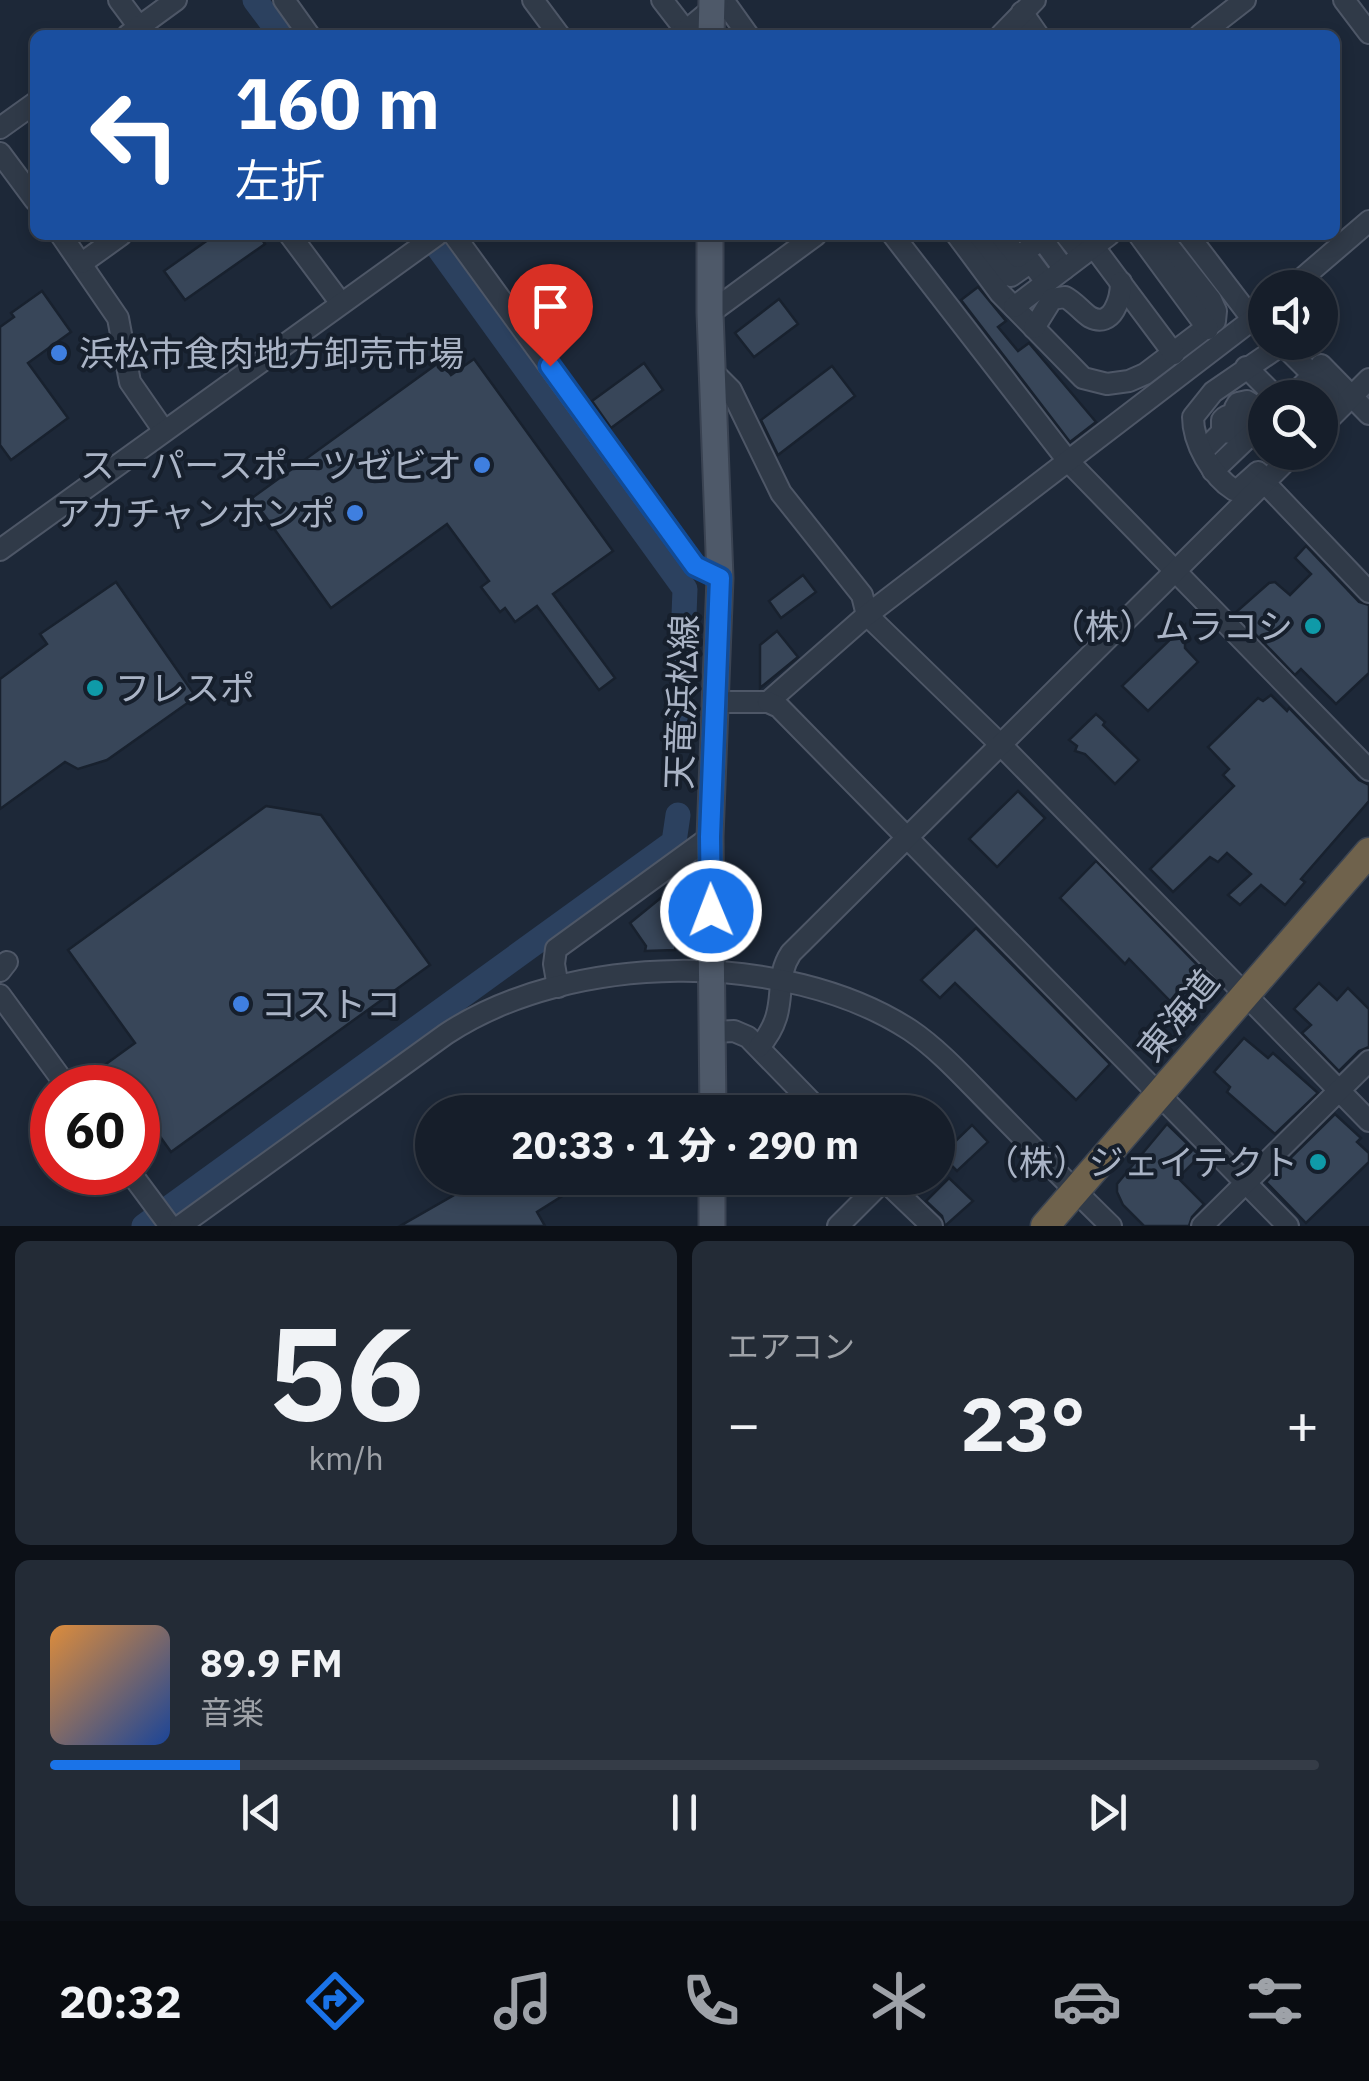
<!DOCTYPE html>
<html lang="ja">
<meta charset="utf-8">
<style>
:root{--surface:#161e2a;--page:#232b36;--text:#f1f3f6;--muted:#9ea2a8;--line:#353c47;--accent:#1a73e8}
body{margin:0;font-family:"IBM Plex Sans","Noto Sans JP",sans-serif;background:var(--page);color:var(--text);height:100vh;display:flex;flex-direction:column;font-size:38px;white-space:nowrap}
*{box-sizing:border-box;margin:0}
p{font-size:32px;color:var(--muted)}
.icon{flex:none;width:55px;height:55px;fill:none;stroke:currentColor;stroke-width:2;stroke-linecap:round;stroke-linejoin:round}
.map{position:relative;height:1226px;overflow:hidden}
.panel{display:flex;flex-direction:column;gap:15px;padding:15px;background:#0c1017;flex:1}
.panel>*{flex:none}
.top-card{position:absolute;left:30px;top:30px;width:1310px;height:210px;border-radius:15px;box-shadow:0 5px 15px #0003,0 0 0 2px var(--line);background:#1a4fa0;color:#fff;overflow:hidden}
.tools{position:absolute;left:1248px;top:270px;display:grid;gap:20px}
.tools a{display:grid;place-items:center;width:90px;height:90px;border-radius:50%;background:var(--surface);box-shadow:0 5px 15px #0003,0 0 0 2px var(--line);font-size:50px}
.speed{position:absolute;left:30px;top:1065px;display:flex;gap:20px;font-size:50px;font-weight:700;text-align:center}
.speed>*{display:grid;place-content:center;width:130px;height:130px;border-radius:50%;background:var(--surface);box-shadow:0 5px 15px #0003,0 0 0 2px var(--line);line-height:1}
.speed .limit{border:15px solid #d22;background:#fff;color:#111}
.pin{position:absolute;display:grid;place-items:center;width:85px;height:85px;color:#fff;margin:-102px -42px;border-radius:50% 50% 50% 0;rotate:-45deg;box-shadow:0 0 10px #0007}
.pin .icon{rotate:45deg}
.me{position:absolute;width:110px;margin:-55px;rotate:359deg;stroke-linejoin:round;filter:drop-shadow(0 0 8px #0008)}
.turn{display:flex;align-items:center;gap:35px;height:210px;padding:0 40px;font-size:45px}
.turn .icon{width:130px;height:130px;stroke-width:2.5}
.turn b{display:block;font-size:70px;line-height:85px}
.big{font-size:75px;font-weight:800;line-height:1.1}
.panel .widget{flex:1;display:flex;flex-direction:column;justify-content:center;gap:15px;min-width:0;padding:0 35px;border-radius:15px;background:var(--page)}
.panel .dial{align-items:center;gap:0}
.dial b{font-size:130px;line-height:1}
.song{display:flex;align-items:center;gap:30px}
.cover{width:120px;height:120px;border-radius:15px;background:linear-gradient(135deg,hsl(30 70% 55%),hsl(220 70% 35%))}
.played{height:10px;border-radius:5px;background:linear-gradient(90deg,var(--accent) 15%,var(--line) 15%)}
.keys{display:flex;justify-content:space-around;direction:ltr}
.heat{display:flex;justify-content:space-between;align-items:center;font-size:55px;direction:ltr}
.panel .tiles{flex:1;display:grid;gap:15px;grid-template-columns:1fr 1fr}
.widget:last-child{grid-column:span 2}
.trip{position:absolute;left:415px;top:1095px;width:540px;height:100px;border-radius:50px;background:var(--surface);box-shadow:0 5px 15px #0003,0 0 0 2px var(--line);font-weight:800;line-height:100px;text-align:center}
.dock{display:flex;height:160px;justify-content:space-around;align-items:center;background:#090c11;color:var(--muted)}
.dock .icon{width:70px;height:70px}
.dock .selected{color:var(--accent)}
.dock b{font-size:45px;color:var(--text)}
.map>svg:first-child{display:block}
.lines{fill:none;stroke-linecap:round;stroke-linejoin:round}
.river{stroke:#2c415f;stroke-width:25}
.building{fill:#384659;stroke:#18212e;stroke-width:2.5}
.minor-casing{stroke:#4e5767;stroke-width:24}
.major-casing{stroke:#3a4352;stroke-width:29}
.highway-casing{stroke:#3b4452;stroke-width:31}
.minor{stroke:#303a48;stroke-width:20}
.major{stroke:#4e5969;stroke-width:25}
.highway{stroke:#6f624c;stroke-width:28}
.route-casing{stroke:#114b97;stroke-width:25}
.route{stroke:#1a73e8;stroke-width:18}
.shop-dot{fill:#3f7fe0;stroke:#161f2c;stroke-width:4}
.culture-dot{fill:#0f9aa8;stroke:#161f2c;stroke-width:4}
.labels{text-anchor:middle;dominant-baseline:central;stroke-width:8;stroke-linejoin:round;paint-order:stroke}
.poi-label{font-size:35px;fill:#aab4c6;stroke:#161f2c;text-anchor:end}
.street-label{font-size:35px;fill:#aab4c6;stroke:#161f2c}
</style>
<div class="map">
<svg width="1369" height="1226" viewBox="0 0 1369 1226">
<rect width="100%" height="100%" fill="#1d2838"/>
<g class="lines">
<g class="river">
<path d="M255,0L281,35"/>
<path d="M435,243L685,589L680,720"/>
<path d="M144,1226L674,842L678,815"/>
</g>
</g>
<g class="building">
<path d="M215,235H259L265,244L185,300L164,271Z"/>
<path d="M978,287L1006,321L998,327L1018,351L1029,343L1096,422L1070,442L961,300Z"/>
<path d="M42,291L71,332L28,363L68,418L11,460L0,445V327L14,317L11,313Z"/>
<path d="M779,299L798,324L754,357L735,333Z"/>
<path d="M474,359L613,551L553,594L615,678L599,690L537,606L515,622L505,608L500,612L481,587L489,581L447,524L331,608L252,498L441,361L451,375Z"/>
<path d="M644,363L663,390L611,428L592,401Z"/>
<path d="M832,366L855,396L778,455L761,420Z"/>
<path d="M1306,546L1359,602L1369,605V673L1336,704L1301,669L1295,675L1235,613L1269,583L1275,582L1290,595L1311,574L1295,558Z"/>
<path d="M803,575L816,592L781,618L769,601Z"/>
<path d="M116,582L196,697L107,760L78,769L65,762L0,809V679L47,644L40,634Z"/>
<path d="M1185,625V648L1198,662L1148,711L1122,686Z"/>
<path d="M777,631L798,657L760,688V645Z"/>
<path d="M1271,695L1287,711L1289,708L1359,780L1369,785V801L1301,879L1305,882L1285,905L1261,885L1240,905L1228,895L1251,874L1227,853L1218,862L1210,857L1173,892L1150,869L1234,786L1223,775L1229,769L1208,747L1258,698L1263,701Z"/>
<path d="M1096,714L1105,722L1103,725L1139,760L1115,784L1085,754L1075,751L1077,746L1069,740Z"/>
<path d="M1018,791L1045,818L997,867L969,839Z"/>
<path d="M266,806L321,815L430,965L171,1152L154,1128L144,1135L138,1126V1088H123L106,1064L135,1043L68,950Z"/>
<path d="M1096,861L1204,972L1173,1004L1129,959L1125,964L1060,898Z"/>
<path d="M679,883L688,895V911L678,918L675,950L645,951L646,946L630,923Z"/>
<path d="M976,928L1110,1064L1076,1100L955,983L940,998L921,980Z"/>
<path d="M1319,983L1337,1000L1348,988L1369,1009V1047L1359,1051L1339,1071L1302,1033L1311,1025L1294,1009Z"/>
<path d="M1244,1038L1268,1058L1273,1053L1318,1093L1275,1134L1227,1092L1230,1087L1214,1072Z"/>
<path d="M635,1095L679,1099L678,1112H633Z"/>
<path d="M1335,1114L1361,1138L1357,1142L1369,1153V1162L1306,1223L1266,1182Z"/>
<path d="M1167,1124L1200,1156L1178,1178L1204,1204L1192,1217L1189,1226H1144L1123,1205L1117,1192V1184Z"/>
<path d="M972,1125L988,1142L957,1171L941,1155Z"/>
<path d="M484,1178H586L573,1186L575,1188L537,1212L545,1226H400Z"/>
<path d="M949,1178L973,1201L945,1226L942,1216L926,1201Z"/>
</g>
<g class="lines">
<g class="minor-casing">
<g id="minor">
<path d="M119,0L145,35"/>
<path d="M284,0L309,35"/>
<path d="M533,0L559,35"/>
<path d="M662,0L686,31"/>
<path d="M723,0L748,35"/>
<path d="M1344,0L1369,33"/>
<path d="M1022,12L1038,35"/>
<path d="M128,35L176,0"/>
<path d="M681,35L718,4"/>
<path d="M1001,35L1035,0"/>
<path d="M1200,35L1245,0"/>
<path d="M0,128L35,103"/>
<path d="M0,153L35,200"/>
<path d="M61,235L118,318L130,382L164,431"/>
<path d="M290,235L340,302"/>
<path d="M454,235L695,566L720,578"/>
<path d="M893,235L1068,461L1369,770"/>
<path d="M957,235L1000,293L1083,378L1107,384L1129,381L1145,374L1215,321L1216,311L1211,300L1160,235"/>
<path d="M979,235L1011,276L1031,262L1046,282"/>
<path d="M1000,235L1018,257L1042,239L1064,269"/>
<path d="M1066,235L1082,255"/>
<path d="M1085,235L1174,354"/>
<path d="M1139,235L1208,329"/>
<path d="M1188,235L1253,320"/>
<path d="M82,263L121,235"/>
<path d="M1291,288L1369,221"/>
<path d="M1014,307L1109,235"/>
<path d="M710,313L816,235"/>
<path d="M1034,328L1052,299L1065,297C1075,302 1082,312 1090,317C1113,329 1121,298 1121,282"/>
<path d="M1321,365L1369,414"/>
<path d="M1246,367L1277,398"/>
<path d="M712,371L731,390L781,493L862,595L867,615L1001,745L1369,1121"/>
<path d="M1290,398L1313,375"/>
<path d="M1320,428L1369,379"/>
<path d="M1203,451L1222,432V420C1231,410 1236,419 1248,420L1254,413L1252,404L1247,401L1238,403L1235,408C1237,415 1241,421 1241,427L1233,433L1222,432"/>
<path d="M1213,471L1259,427"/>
<path d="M1258,472L1239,489L1234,490C1212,476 1193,443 1193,417L1213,392L1280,346L1287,349L1328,390L1329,397L1320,410"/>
<path d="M1265,483L1369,592"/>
<path d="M0,550L437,235"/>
<path d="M717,702H768L867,615L1265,310"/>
<path d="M768,702L779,707L1288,1226"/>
<path d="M0,971L7,962"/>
<path d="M558,987L554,964L556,949L710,837"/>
<path d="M0,995L68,1088"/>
<path d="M713,1032L734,1031L748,1037L821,1112"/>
<path d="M759,1047C792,1009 771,983 791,953L1295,452"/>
<path d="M130,1172L170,1226"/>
<path d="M882,1178L932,1226"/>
<path d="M180,1226L446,1034C570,952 785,949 910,1030C941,1051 967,1081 993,1107C1032,1147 1071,1187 1111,1226"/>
<path d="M838,1226L884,1180"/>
<path d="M1202,1226L1369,1061"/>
</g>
</g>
<g class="major-casing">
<g id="major">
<path d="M711,35L712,0"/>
<path d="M710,235V313L720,578L710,837L713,1112"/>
<path d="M712,1226V1178"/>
</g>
</g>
<g class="highway-casing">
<path id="highway" d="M1045,1226L1369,852"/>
</g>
<use href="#minor" class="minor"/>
<use href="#major" class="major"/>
<use href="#highway" class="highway"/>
</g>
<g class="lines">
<g class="route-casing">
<path id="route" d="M550,366L695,566L720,578L710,837L711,911"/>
</g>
<use href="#route" class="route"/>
</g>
<g class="shop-dot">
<circle cx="59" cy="353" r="10"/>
<circle cx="482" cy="465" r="10"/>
<circle cx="355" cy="513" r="10"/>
<circle cx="241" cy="1004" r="10"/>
</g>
<g class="culture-dot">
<circle cx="1313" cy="626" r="10"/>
<circle cx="95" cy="688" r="10"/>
<circle cx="1318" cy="1162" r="10"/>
</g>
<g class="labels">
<g class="poi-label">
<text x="79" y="353" text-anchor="start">浜松市食肉地方卸売市場</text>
<text x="462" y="465">スーパースポーツゼビオ</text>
<text x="335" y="513">アカチャンホンポ</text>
<text x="1293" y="626">（株）ムラコシ</text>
<text x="115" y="688" text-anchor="start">フレスポ</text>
<text x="261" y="1004" text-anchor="start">コストコ</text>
<text x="1298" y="1162">（株）ジェイテクト</text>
</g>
<g class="street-label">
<text transform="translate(681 702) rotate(-88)">天竜浜松線</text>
<text transform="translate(1178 1015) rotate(-51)">東海道</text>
</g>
</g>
</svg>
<div class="tools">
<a><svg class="icon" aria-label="sound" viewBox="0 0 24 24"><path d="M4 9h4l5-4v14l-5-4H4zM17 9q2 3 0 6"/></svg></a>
<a><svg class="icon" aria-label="search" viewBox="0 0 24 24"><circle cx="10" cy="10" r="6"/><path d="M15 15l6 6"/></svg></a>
</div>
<div class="speed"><div class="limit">60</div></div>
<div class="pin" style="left:550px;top:366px;background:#d93025"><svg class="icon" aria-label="arrive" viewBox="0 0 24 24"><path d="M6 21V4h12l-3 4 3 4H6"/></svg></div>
<svg class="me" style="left:711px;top:911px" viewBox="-20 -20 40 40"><circle r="17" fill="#1a73e8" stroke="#fff" stroke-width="3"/><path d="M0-11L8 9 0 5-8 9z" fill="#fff"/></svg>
<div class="trip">20:33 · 1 分 · 290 m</div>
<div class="top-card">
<div class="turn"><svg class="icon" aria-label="left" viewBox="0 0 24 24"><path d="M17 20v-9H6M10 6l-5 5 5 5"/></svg><div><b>160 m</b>左折</div></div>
</div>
</div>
<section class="panel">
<div class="tiles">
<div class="widget dial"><b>56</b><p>km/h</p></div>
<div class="widget"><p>エアコン</p>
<div class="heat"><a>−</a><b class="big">23°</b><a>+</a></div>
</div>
<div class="widget">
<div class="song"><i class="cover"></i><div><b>89.9 FM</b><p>音楽</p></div></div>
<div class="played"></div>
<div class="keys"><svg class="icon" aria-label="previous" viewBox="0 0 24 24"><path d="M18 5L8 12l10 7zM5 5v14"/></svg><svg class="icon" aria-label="pause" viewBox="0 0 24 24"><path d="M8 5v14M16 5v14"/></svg><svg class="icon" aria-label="next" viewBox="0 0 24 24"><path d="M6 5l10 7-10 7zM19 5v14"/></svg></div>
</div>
</div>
</section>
<nav class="dock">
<b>20:32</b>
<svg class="icon selected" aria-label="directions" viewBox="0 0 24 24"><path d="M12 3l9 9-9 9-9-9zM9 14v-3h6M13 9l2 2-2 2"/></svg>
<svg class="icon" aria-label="music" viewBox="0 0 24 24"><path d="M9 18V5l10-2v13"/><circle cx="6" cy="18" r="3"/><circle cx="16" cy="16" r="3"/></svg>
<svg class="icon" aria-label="phone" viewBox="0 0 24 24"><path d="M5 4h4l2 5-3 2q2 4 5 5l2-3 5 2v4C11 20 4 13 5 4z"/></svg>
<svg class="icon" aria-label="climate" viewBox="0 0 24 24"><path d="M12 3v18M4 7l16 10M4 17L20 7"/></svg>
<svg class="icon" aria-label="car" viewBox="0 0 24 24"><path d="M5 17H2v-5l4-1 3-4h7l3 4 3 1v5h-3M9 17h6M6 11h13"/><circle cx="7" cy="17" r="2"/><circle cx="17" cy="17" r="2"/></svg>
<svg class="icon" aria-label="filters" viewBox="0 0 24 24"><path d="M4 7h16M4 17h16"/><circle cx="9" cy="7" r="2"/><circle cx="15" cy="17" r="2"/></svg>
</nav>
